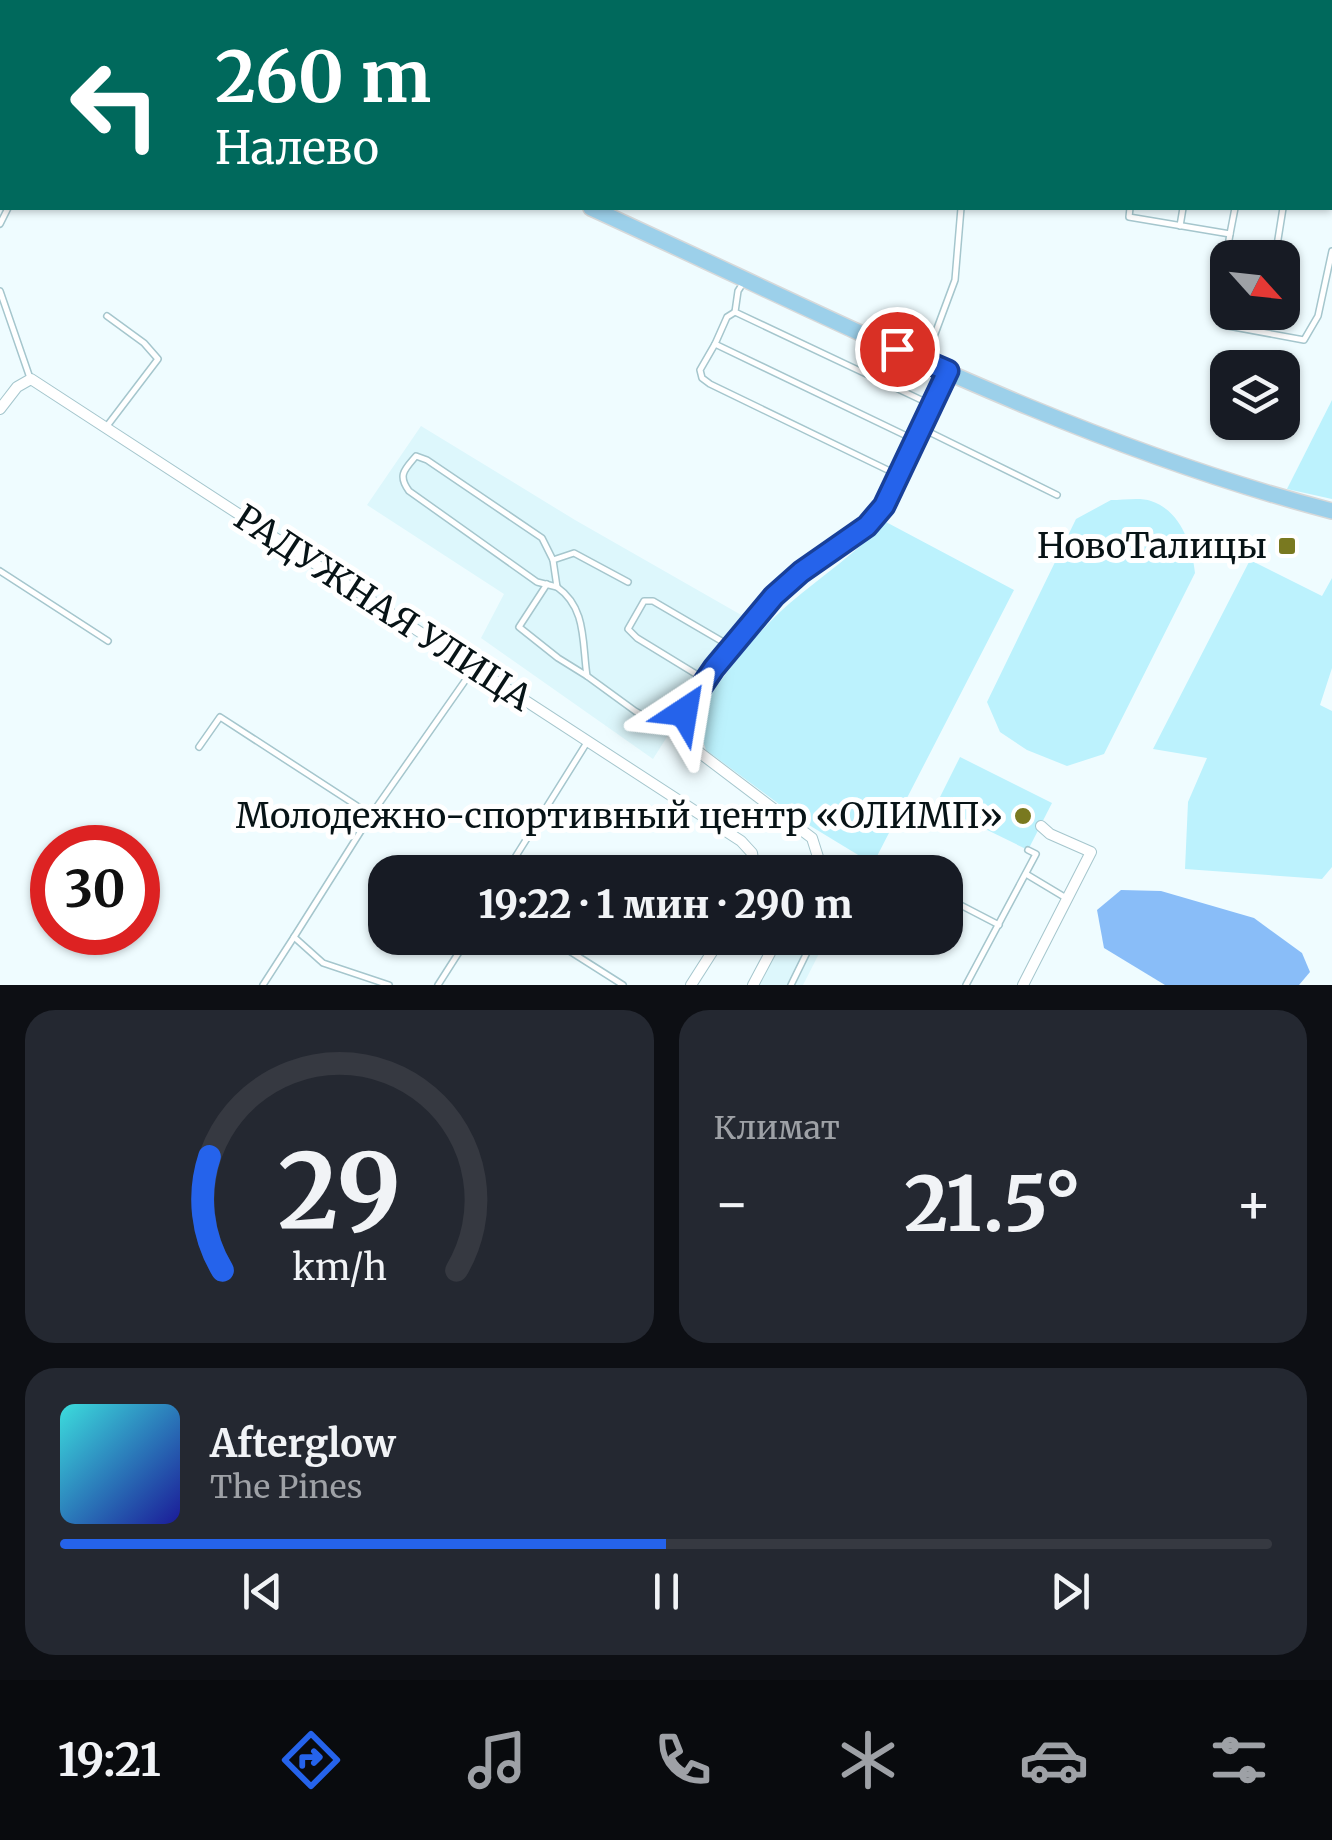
<!DOCTYPE html>
<html lang="ru">
<meta charset="utf-8">
<style>
:root{--surface:#171b24;--page:#242831;--text:#f1f3f6;--muted:#9ea1a6;--line:#363941;--accent:#2563eb}
body{margin:0;font-family:Merriweather,serif;background:var(--page);color:var(--text);height:100vh;display:flex;flex-direction:column;font-size:38px;white-space:nowrap}
*{box-sizing:border-box;margin:0}
p{font-size:32px;color:var(--muted)}
.icon{flex:none;width:55px;height:55px;fill:none;stroke:currentColor;stroke-width:2;stroke-linecap:round;stroke-linejoin:round}
.map{position:relative;height:985px;overflow:hidden}
.drawer{display:flex;flex-direction:column;gap:25px;padding:25px;background:#0d0f14;flex:1}
.drawer>*{flex:none}
.top-card{position:absolute;left:0px;top:0px;width:1332px;height:210px;box-shadow:0 2px 8px #0004;background:#00695c;color:#fff;overflow:hidden}
.needle{width:65px;rotate:117deg}
.controls{position:absolute;left:1210px;top:240px;display:grid;gap:20px}
.controls a{display:grid;place-items:center;width:90px;height:90px;border-radius:20px;background:var(--surface);box-shadow:0 2px 8px #0004;font-size:50px}
.speed{position:absolute;left:30px;top:825px;display:flex;gap:20px;font-size:50px;font-weight:700;text-align:center}
.speed>*{display:grid;place-content:center;width:130px;height:130px;border-radius:50%;background:var(--surface);box-shadow:0 2px 8px #0004;line-height:1}
.speed .limit{border:15px solid #d22;background:#fff;color:#111}
.pin{position:absolute;display:grid;place-items:center;width:85px;height:85px;color:#fff;margin:-42px;border:5px solid #fff;border-radius:50%;box-shadow:0 2px 10px #0007}
.me{position:absolute;width:110px;margin:-55px;rotate:33deg;stroke-linejoin:round;filter:drop-shadow(0 0 8px #0008)}
.turn{display:flex;align-items:center;gap:35px;height:210px;padding:0 50px;font-size:45px}
.turn .icon{width:130px;height:130px;stroke-width:2.5}
.turn b{display:block;font-size:70px;line-height:85px}
.big{font-size:75px;font-weight:800;line-height:1.1}
.drawer .tile{flex:1;display:flex;flex-direction:column;justify-content:center;gap:15px;min-width:0;padding:0 35px;border-radius:30px;background:var(--page)}
.drawer .dial{align-items:center;gap:0}
.dial svg{height:260px;overflow:visible;fill:none;stroke:var(--line);stroke-width:7;stroke-linecap:round;text-anchor:middle}
.dial text{fill:var(--text);stroke:none}
.song{display:flex;align-items:center;gap:30px}
.cover{width:120px;height:120px;border-radius:15px;background:linear-gradient(135deg,hsl(180 70% 55%),hsl(240 70% 35%))}
.played{height:10px;border-radius:5px;background:linear-gradient(90deg,var(--accent) 50%,var(--line) 50%)}
.keys{display:flex;justify-content:space-around;direction:ltr}
.heat{display:flex;justify-content:space-between;align-items:center;font-size:55px;direction:ltr}
.drawer .tiles{flex:1;display:grid;gap:25px;grid-template-columns:1fr 1fr}
.tile:last-child{grid-column:span 2}
.trip{position:absolute;left:368px;top:855px;width:595px;height:100px;border-radius:30px;background:var(--surface);box-shadow:0 2px 8px #0004;font-weight:800;line-height:100px;text-align:center}
.tabs{display:flex;height:160px;justify-content:space-around;align-items:center;background:#090b0e;color:var(--muted)}
.tabs .icon{width:70px;height:70px}
.tabs .active{color:var(--accent)}
.tabs b{font-size:45px;color:var(--text)}
.map>svg:first-child{display:block}
.built{fill:#ddf7fc}
.green{fill:#bcf2fd}
.water{fill:#89bdf8}
.lines{fill:none;stroke-linecap:round;stroke-linejoin:round}
.lane-casing{stroke:#a5c6cd;stroke-width:8}
.street-casing{stroke:#a5c6cd;stroke-width:12}
.primary-casing{stroke:#d7d9da;stroke-width:18}
.lane{stroke:#fff;stroke-width:5}
.street{stroke:#fff;stroke-width:10}
.primary{stroke:#9cd0ea;stroke-width:15}
.route-casing{stroke:#184099;stroke-width:25}
.route{stroke:#2563eb;stroke-width:18}
.poi-dot{fill:#797920;stroke:#fff;stroke-width:4}
.labels{text-anchor:middle;dominant-baseline:central;stroke-width:10;stroke-linejoin:round;paint-order:stroke}
.poi-label{font-size:35px;fill:#071316;stroke:#fff;text-anchor:end}
.street-label{font-size:35px;fill:#071316;stroke:#fff}
</style>
<div class="map">
<svg width="1332" height="985" viewBox="0 0 1332 985">
<rect width="100%" height="100%" fill="#effcff"/>
<g class="built">
<path d="M421,426L575,520L743,616L653,759L481,638L504,594L367,505Z"/>
<path d="M781,938H827L803,985H756Z"/>
</g>
<g class="green">
<path d="M1332,400V499L1287,489Z"/>
<path d="M1111,500C1123,500 1141,497 1151,501C1181,511 1192,545 1195,573L1104,754L1067,766L1027,750L1000,732L987,702L1076,519Z"/>
<path d="M886,522L1014,590L873,864L799,819L706,750L695,717C724,676 752,636 790,603C823,575 856,553 886,522Z"/>
<path d="M1250,560L1322,596L1332,578V668L1320,705L1332,711V867L1322,879L1185,869L1188,802L1207,758L1153,749Z"/>
<path d="M960,757L1052,803L1028,850L936,805Z"/>
</g>
<path class="water" d="M1121,890L1161,891L1254,918L1302,953L1310,972L1299,985H1165L1104,948L1097,910Z"/>
<g class="lines">
<g class="lane-casing">
<g id="lane">
<path d="M411,0L415,2"/>
<path d="M1000,0L1005,2"/>
<path d="M108,2L109,0"/>
<path d="M495,2L497,0"/>
<path d="M817,2L820,0"/>
<path d="M1056,2L1057,0"/>
<path d="M1111,2V0"/>
<path d="M1166,2V0"/>
<path d="M1266,2V0"/>
<path d="M1317,2V0"/>
<path d="M1130,208L1129,217L1230,234L1235,208"/>
<path d="M0,224L8,208"/>
<path d="M1180,226L1183,208"/>
<path d="M1275,258L1283,208"/>
<path d="M1223,275L1230,234"/>
<path d="M1228,276L1223,275L1217,316L1223,325L1304,340L1318,316L1332,251"/>
<path d="M745,280L738,291L735,312L932,405"/>
<path d="M0,291L30,378"/>
<path d="M735,312L727,317L715,344L915,440"/>
<path d="M715,344L700,370L702,378L710,384L896,474"/>
<path d="M926,358L955,280L961,208"/>
<path d="M107,426L158,359L144,343L107,316"/>
<path d="M923,429L1057,495"/>
<path d="M553,560L542,538L427,460L416,456C405,469 397,475 409,491L537,582L557,587"/>
<path d="M0,571L108,641"/>
<path d="M628,582L574,553L553,560L557,587C587,608 582,643 587,676L635,711L673,733"/>
<path d="M547,584L519,627L558,658L587,676"/>
<path d="M704,679L637,638L628,629L644,601H653L730,646"/>
<path d="M199,747L220,717L371,815"/>
<path d="M506,872L586,744"/>
<path d="M1026,874L1066,898"/>
<path d="M945,897L999,925"/>
<path d="M549,938L623,985"/>
<path d="M263,985L294,937"/>
<path d="M389,985L323,963L294,937L371,815L474,668"/>
<path d="M438,985L468,938"/>
<path d="M791,985L814,938"/>
<path d="M966,985L1036,854L1028,850"/>
</g>
</g>
<g class="street-casing">
<g id="street">
<path d="M635,0V2"/>
<path d="M1330,59H1332"/>
<path d="M0,409L17,387L31,379L741,841L752,853L755,872"/>
<path d="M812,872L818,857L812,838L675,734L684,712L713,668L754,617L801,572L867,525L884,506L948,371"/>
<path d="M691,985L721,938"/>
<path d="M753,985L778,938"/>
<path d="M1023,985L1091,852L1050,834L1041,826"/>
</g>
</g>
<g class="primary-casing">
<g id="primary">
<path d="M140,0L145,2"/>
<path d="M591,208C833,318 1073,444 1332,511"/>
</g>
</g>
<use href="#lane" class="lane"/>
<use href="#street" class="street"/>
<use href="#primary" class="primary"/>
</g>
<g class="lines">
<g class="route-casing">
<path id="route" d="M684,712L714,668L774,596L801,572L867,526L884,506L948,371L897,349"/>
</g>
<use href="#route" class="route"/>
</g>
<g class="poi-dot">
<rect x="1277" y="536" width="20" height="20" rx="5"/>
<circle cx="1023" cy="816" r="10"/>
</g>
<g class="labels">
<g class="poi-label">
<text x="1267" y="546">НовоТалицы</text>
<text x="1003" y="816">Молодежно-спортивный центр «ОЛИМП»</text>
</g>
<g class="street-label">
<text transform="translate(383 608) rotate(33)">РАДУЖНАЯ УЛИЦА</text>
</g>
</g>
</svg>
<div class="controls">
<a><svg class="needle" viewBox="-14 -14 28 28"><path d="M0-13l5 13h-10z" fill="#e53935"/><path d="M0 13l5-13h-10z" fill="#9ea1a6"/></svg></a>
<a><svg class="icon" aria-label="layers" viewBox="0 0 24 24"><path d="M12 4l9 5-9 5-9-5zM3 14l9 5 9-5"/></svg></a>
</div>
<div class="speed"><div class="limit">30</div></div>
<div class="pin" style="left:897px;top:349px;background:#d93025"><svg class="icon" aria-label="arrive" viewBox="0 0 24 24"><path d="M6 21V4h12l-3 4 3 4H6"/></svg></div>
<svg class="me" style="left:684px;top:712px" viewBox="-20 -20 40 40"><path d="M0-17L14 15 0 8-14 15z" fill="#2563eb" stroke="#fff" stroke-width="4"/></svg>
<div class="trip">19:22 · 1 мин · 290 m</div>
<div class="top-card">
<div class="turn"><svg class="icon" aria-label="left" viewBox="0 0 24 24"><path d="M17 20v-9H6M10 6l-5 5 5 5"/></svg><div><b>260 m</b>Налево</div></div>
</div>
</div>
<section class="drawer">
<div class="tiles">
<div class="tile dial"><svg viewBox="0 0 100 80">
<path d="M14 69A42 42 0 1 1 86 69"/>
<path d="M14 69A42 42 0 0 1 10 34" stroke="#2563eb"/>
<text x="50" y="56" font-size="32" font-weight="700">29</text>
<text x="50" y="72" font-size="11">km/h</text>
</svg></div>
<div class="tile"><p>Климат</p>
<div class="heat"><a>−</a><b class="big">21.5°</b><a>+</a></div>
</div>
<div class="tile">
<div class="song"><i class="cover"></i><div><b>Afterglow</b><p>The Pines</p></div></div>
<div class="played"></div>
<div class="keys"><svg class="icon" aria-label="previous" viewBox="0 0 24 24"><path d="M18 5L8 12l10 7zM5 5v14"/></svg><svg class="icon" aria-label="pause" viewBox="0 0 24 24"><path d="M8 5v14M16 5v14"/></svg><svg class="icon" aria-label="next" viewBox="0 0 24 24"><path d="M6 5l10 7-10 7zM19 5v14"/></svg></div>
</div>
</div>
</section>
<nav class="tabs">
<b>19:21</b>
<svg class="icon active" aria-label="directions" viewBox="0 0 24 24"><path d="M12 3l9 9-9 9-9-9zM9 14v-3h6M13 9l2 2-2 2"/></svg>
<svg class="icon" aria-label="music" viewBox="0 0 24 24"><path d="M9 18V5l10-2v13"/><circle cx="6" cy="18" r="3"/><circle cx="16" cy="16" r="3"/></svg>
<svg class="icon" aria-label="phone" viewBox="0 0 24 24"><path d="M5 4h4l2 5-3 2q2 4 5 5l2-3 5 2v4C11 20 4 13 5 4z"/></svg>
<svg class="icon" aria-label="climate" viewBox="0 0 24 24"><path d="M12 3v18M4 7l16 10M4 17L20 7"/></svg>
<svg class="icon" aria-label="car" viewBox="0 0 24 24"><path d="M5 17H2v-5l4-1 3-4h7l3 4 3 1v5h-3M9 17h6M6 11h13"/><circle cx="7" cy="17" r="2"/><circle cx="17" cy="17" r="2"/></svg>
<svg class="icon" aria-label="filters" viewBox="0 0 24 24"><path d="M4 7h16M4 17h16"/><circle cx="9" cy="7" r="2"/><circle cx="15" cy="17" r="2"/></svg>
</nav>
